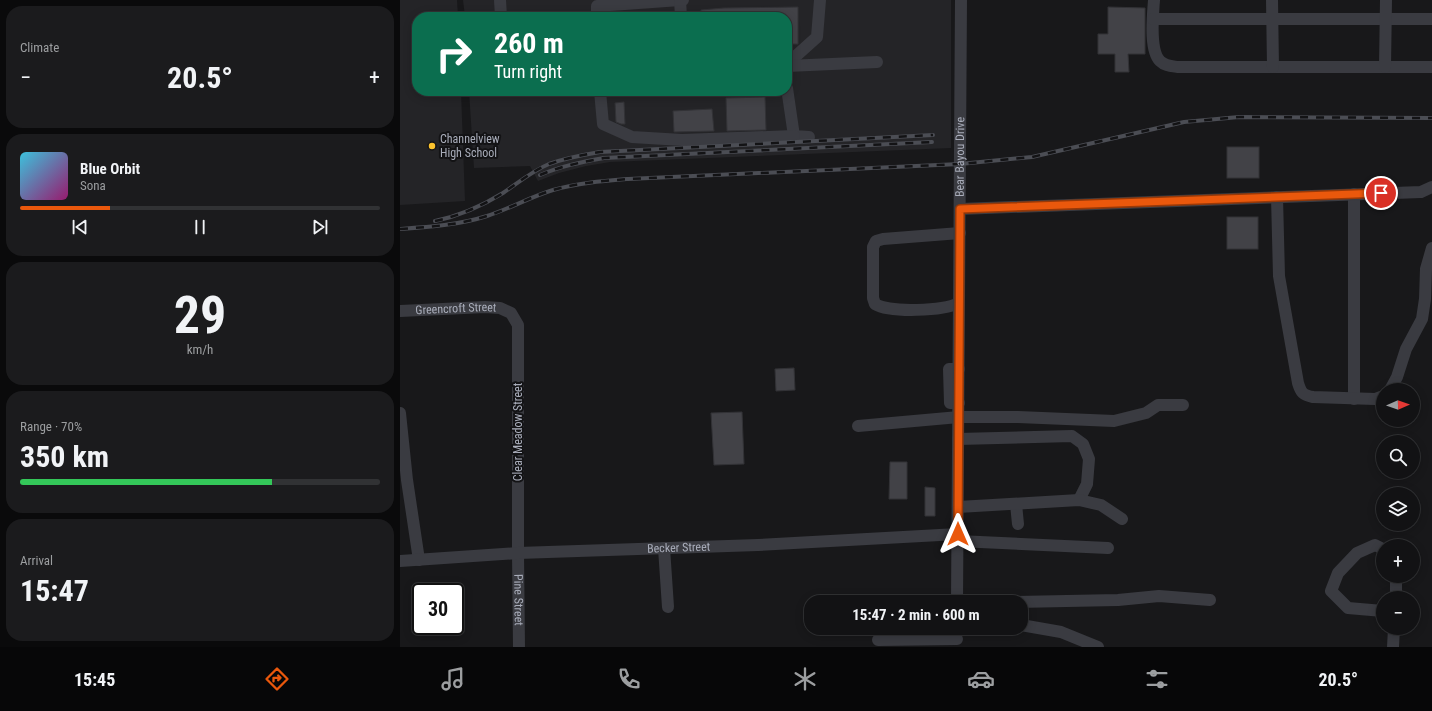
<!DOCTYPE html>
<meta charset="utf-8">
<style>
:root{--surface:#121214;--page:#1b1b1d;--text:#f1f3f6;--muted:#9c9ea0;--line:#313234;--accent:#ea580c}
body{margin:0;font-family:"Roboto Condensed",sans-serif;background:var(--page);color:var(--text);height:100vh;display:flex;flex-direction:column;font-size:15px;white-space:nowrap}
*{box-sizing:border-box;margin:0}
p{font-size:13px;color:var(--muted)}
.icon{flex:none;width:22px;height:22px;fill:none;stroke:currentColor;stroke-width:2;stroke-linecap:round;stroke-linejoin:round}
.map{position:relative;flex:1;overflow:hidden}
.panel{display:flex;flex-direction:column;gap:6px;padding:6px;background:#0a0a0b;width:400px}
.panel>*{flex:none}
.top-card{position:absolute;left:12px;top:12px;width:380px;height:84px;border-radius:16px;box-shadow:0 2px 10px #0003,0 0 0 1px var(--line);background:#0b6e4f;color:#fff;overflow:hidden}
.needle{width:26px;rotate:88deg}
.buttons{position:absolute;left:976px;top:383px;display:grid;gap:8px}
.buttons a{display:grid;place-items:center;width:44px;height:44px;border-radius:50%;background:var(--surface);box-shadow:0 2px 10px #0003,0 0 0 1px var(--line);font-size:20px}
.speed{position:absolute;left:12px;top:583px;display:flex;gap:8px;font-size:20px;font-weight:700;text-align:center}
.speed>*{display:grid;place-content:center;width:52px;height:52px;border-radius:50%;background:var(--surface);box-shadow:0 2px 10px #0003,0 0 0 1px var(--line);line-height:1}
.speed .limit{border:2px solid #111;border-radius:6px;background:#fff;color:#111}
.pin{position:absolute;display:grid;place-items:center;width:34px;height:34px;color:#fff;margin:-17px;border:2px solid #fff;border-radius:50%;box-shadow:0 1px 4px #0007}
.me{position:absolute;width:44px;margin:-22px;rotate:0deg;stroke-linejoin:round;filter:drop-shadow(0 0 3px #0008)}
.turn{display:flex;align-items:center;gap:14px;height:84px;padding:0 16px;font-size:18px}
.turn .icon{width:52px;height:52px;stroke-width:2.5}
.turn b{display:block;font-size:28px;line-height:34px}
.big{font-size:30px;font-weight:700;line-height:1.1}
.panel .card{flex:1;display:flex;flex-direction:column;justify-content:center;gap:6px;min-width:0;padding:0 14px;border-radius:16px;background:var(--page)}
.panel .dial{align-items:center;gap:0}
.dial b{font-size:52px;line-height:1}
.song{display:flex;align-items:center;gap:12px}
.cover{width:48px;height:48px;border-radius:6px;background:linear-gradient(135deg,hsl(190 70% 55%),hsl(320 70% 35%))}
.played{height:4px;border-radius:2px;background:linear-gradient(90deg,var(--accent) 25%,var(--line) 25%)}
.keys{display:flex;justify-content:space-around;direction:ltr}
.heat{display:flex;justify-content:space-between;align-items:center;font-size:22px;direction:ltr}
.charge{height:6px;border-radius:3px;background:linear-gradient(90deg,#34c759 70%,var(--line) 0)}
.trip{position:absolute;left:404px;top:595px;width:224px;height:40px;border-radius:16px;background:var(--surface);box-shadow:0 2px 10px #0003,0 0 0 1px var(--line);font-weight:700;line-height:40px;text-align:center}
.menu{display:flex;height:64px;justify-content:space-around;align-items:center;background:#070708;color:var(--muted)}
.menu .icon{width:28px;height:28px}
.menu .active{color:var(--accent)}
.menu b{font-size:18px;color:var(--text)}
main{display:flex;flex:1;min-height:0}
.map>svg:first-child{display:block}
.built{fill:#242427}
.building{fill:#424247;stroke:#323236}
.lines{fill:none;stroke-linecap:round;stroke-linejoin:round}
.minor{stroke:#3a3b41;stroke-width:12}
.rail-casing{stroke:#4b4d54;stroke-width:4}
.rail{stroke:#131315;stroke-width:2.5;stroke-dasharray:8;stroke-linecap:butt}
.route-casing{stroke:#983908;stroke-width:10}
.route{stroke:#ea580c;stroke-width:7}
.poi-dot{fill:#fcc32e;stroke:#131315;stroke-width:1.5}
.labels{text-anchor:middle;dominant-baseline:central;stroke-width:4;stroke-linejoin:round;paint-order:stroke}
.poi-label{font-size:12px;fill:#a9adba;stroke:#131315;text-anchor:start}
.street-label{font-size:12px;fill:#a9adba;stroke:#131315}
</style>
<main>
<section class="panel">
<div class="card"><p>Climate</p>
<div class="heat"><a>−</a><b class="big">20.5°</b><a>+</a></div>
</div>
<div class="card">
<div class="song"><i class="cover"></i><div><b>Blue Orbit</b><p>Sona</p></div></div>
<div class="played"></div>
<div class="keys"><svg class="icon" aria-label="previous" viewBox="0 0 24 24"><path d="M18 5L8 12l10 7zM5 5v14"/></svg><svg class="icon" aria-label="pause" viewBox="0 0 24 24"><path d="M8 5v14M16 5v14"/></svg><svg class="icon" aria-label="next" viewBox="0 0 24 24"><path d="M6 5l10 7-10 7zM19 5v14"/></svg></div>
</div>
<div class="card dial"><b>29</b><p>km/h</p></div>
<div class="card"><p>Range · 70%</p><b class="big">350 km</b><div class="charge"></div></div>
<div class="card"><p>Arrival</p><b class="big">15:47</b></div>
</section>
<div class="map">
<svg width="1032" height="647" viewBox="0 0 1032 647">
<rect width="100%" height="100%" fill="#18181a"/>
<g class="built">
<path d="M0,0H57L58,17H17V91H61L65,201L0,205Z"/>
<path d="M63,0H551V148L210,162L186,166L159,173L138,181L130,166L74,168L69,91H387V17H65Z"/>
</g>
<g class="building">
<path d="M398,7V44H387V17H301V10L324,8Z"/>
<path d="M708,7L745,8V54H728L729,72H715V54H698V34H708Z"/>
<path d="M365,97L366,130L327,131L326,98Z"/>
<path d="M224,102L225,124H221L216,122L215,103Z"/>
<path d="M312,109L314,131L274,132L273,111Z"/>
<rect x="827" y="147" width="32" height="31"/>
<rect x="827" y="217" width="31" height="32"/>
<path d="M394,368L395,390L376,391L375,369Z"/>
<path d="M342,412L344,464L314,465L311,413Z"/>
<path d="M490,462H507V499H489Z"/>
<path d="M525,487L535,488V516H525Z"/>
</g>
<g class="lines">
<g class="minor">
<path d="M100,0L101,17"/>
<path d="M754,0C753,15 749,50 760,61C765,66 771,66 778,67H1032"/>
<path d="M872,0L873,67"/>
<path d="M197,17V6L280,0"/>
<path d="M281,17L280,0H283"/>
<path d="M753,19H1032"/>
<path d="M387,64L417,37L420,0"/>
<path d="M387,66L477,62"/>
<path d="M985,67L986,0"/>
<path d="M387,88L394,136L409,137"/>
<path d="M200,91L203,124L232,137L282,140L394,136"/>
<path d="M954,194V399"/>
<path d="M877,197L879,276L898,383C901,393 903,395 913,397L975,399L983,396"/>
<path d="M560,209L1021,192L1032,187"/>
<path d="M559,303C543,311 490,313 475,304L473,298V247L476,241L483,239L560,233"/>
<path id="s1" d="M0,311L85,307L100,308L111,313L118,325V553L119,647"/>
<path d="M990,390L997,377L1006,349L1022,319L1025,299L1026,269L1032,248"/>
<path d="M559,403H550L549,369H559"/>
<path d="M0,413L7,480L19,560"/>
<path d="M458,426L559,417H618L714,421L746,413L758,405H783"/>
<path d="M558,439L672,436L683,444L689,459L687,484L679,500"/>
<path d="M616,504L618,524"/>
<path d="M558,507L679,500L701,505L722,519"/>
<path d="M558,541L708,548"/>
<path d="M264,548L268,607"/>
<path d="M983,549L975,545L957,553L938,573L931,591L948,608L983,611"/>
<path id="s2" d="M0,561L118,553L358,545L558,534"/>
<path d="M996,598V576"/>
<path id="s3" d="M557,602L561,0"/>
<path d="M611,602L718,600L759,596L810,600"/>
<path d="M621,625L661,632L698,647"/>
<path d="M478,640L557,639"/>
<path d="M993,647L994,628"/>
</g>
<g class="rail-casing">
<g id="rail">
<path d="M140,175C161,166 182,162 204,158L532,142"/>
<path d="M35,221C59,216 82,206 103,193C118,183 132,171 149,164C166,158 182,155 200,152L533,135"/>
<path d="M0,229C29,227 59,225 87,216C109,209 130,197 153,190C177,183 203,181 228,179L560,164L632,157L784,122L839,117L1032,118"/>
</g>
</g>
<use href="#rail" class="rail"/>
</g>
<g class="lines">
<g class="route-casing">
<path id="route" d="M558,534L560,209L981,193"/>
</g>
<use href="#route" class="route"/>
</g>
<circle class="poi-dot" cx="32" cy="146" r="4"/>
<g class="labels">
<g class="poi-label">
<text x="40" y="139">Channelview<tspan x="40" dy="14">High School</tspan></text>
</g>
<g class="street-label">
<text stroke="none"><textPath href="#s3" startOffset="445">Bear Bayou Drive</textPath></text>
<text stroke="none"><textPath href="#s1" startOffset="56">Greencroft Street</textPath></text>
<text transform="translate(118 432) rotate(-90)">Clear Meadow Street</text>
<text stroke="none"><textPath href="#s2" startOffset="279">Becker Street</textPath></text>
<text stroke="none"><textPath href="#s1" startOffset="401">Pine Street</textPath></text>
</g>
</g>
</svg>
<div class="buttons">
<a><svg class="needle" viewBox="-14 -14 28 28"><path d="M0-13l5 13h-10z" fill="#e53935"/><path d="M0 13l5-13h-10z" fill="#9c9ea0"/></svg></a>
<a><svg class="icon" aria-label="search" viewBox="0 0 24 24"><circle cx="10" cy="10" r="6"/><path d="M15 15l6 6"/></svg></a>
<a><svg class="icon" aria-label="layers" viewBox="0 0 24 24"><path d="M12 4l9 5-9 5-9-5zM3 14l9 5 9-5"/></svg></a>
<a>+</a>
<a>−</a>
</div>
<div class="speed"><div class="limit">30</div></div>
<div class="pin" style="left:981px;top:193px;background:#d93025"><svg class="icon" aria-label="arrive" viewBox="0 0 24 24"><path d="M6 21V4h12l-3 4 3 4H6"/></svg></div>
<svg class="me" style="left:558px;top:534px" viewBox="-20 -20 40 40"><path d="M0-17L14 15 0 8-14 15z" fill="#ea580c" stroke="#fff" stroke-width="4"/></svg>
<div class="trip">15:47 · 2 min · 600 m</div>
<div class="top-card">
<div class="turn"><svg class="icon" aria-label="right" viewBox="0 0 24 24"><path d="M7 20v-9h11M14 6l5 5-5 5"/></svg><div><b>260 m</b>Turn right</div></div>
</div>
</div>
</main>
<nav class="menu">
<b>15:45</b>
<svg class="icon active" aria-label="directions" viewBox="0 0 24 24"><path d="M12 3l9 9-9 9-9-9zM9 14v-3h6M13 9l2 2-2 2"/></svg>
<svg class="icon" aria-label="music" viewBox="0 0 24 24"><path d="M9 18V5l10-2v13"/><circle cx="6" cy="18" r="3"/><circle cx="16" cy="16" r="3"/></svg>
<svg class="icon" aria-label="phone" viewBox="0 0 24 24"><path d="M5 4h4l2 5-3 2q2 4 5 5l2-3 5 2v4C11 20 4 13 5 4z"/></svg>
<svg class="icon" aria-label="climate" viewBox="0 0 24 24"><path d="M12 3v18M4 7l16 10M4 17L20 7"/></svg>
<svg class="icon" aria-label="car" viewBox="0 0 24 24"><path d="M5 17H2v-5l4-1 3-4h7l3 4 3 1v5h-3M9 17h6M6 11h13"/><circle cx="7" cy="17" r="2"/><circle cx="17" cy="17" r="2"/></svg>
<svg class="icon" aria-label="filters" viewBox="0 0 24 24"><path d="M4 7h16M4 17h16"/><circle cx="9" cy="7" r="2"/><circle cx="15" cy="17" r="2"/></svg>
<b>20.5°</b>
</nav>
